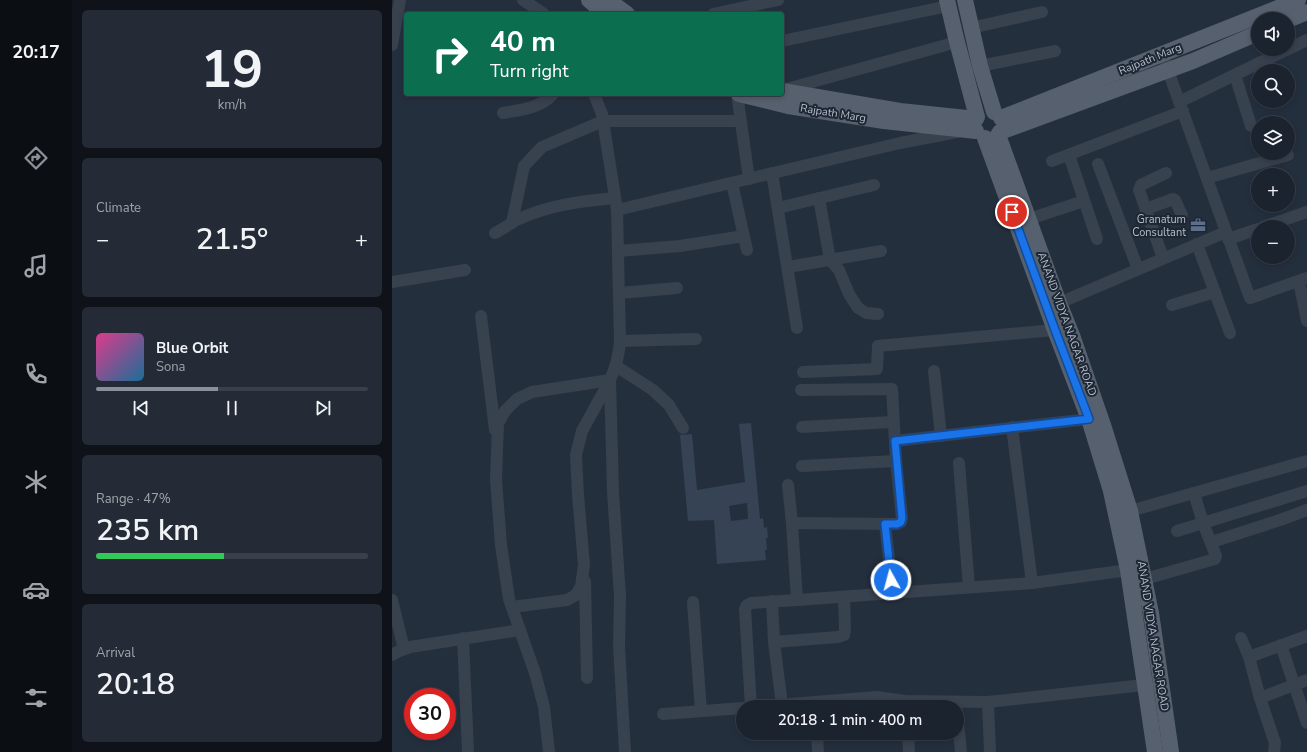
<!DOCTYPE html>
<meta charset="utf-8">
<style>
:root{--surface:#1b232e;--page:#242b36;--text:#f1f3f6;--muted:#a0a4aa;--line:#39404a;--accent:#8c9099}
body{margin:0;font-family:"Nunito Sans",sans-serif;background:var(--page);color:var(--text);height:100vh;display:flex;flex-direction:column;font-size:15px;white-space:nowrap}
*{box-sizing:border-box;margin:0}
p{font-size:13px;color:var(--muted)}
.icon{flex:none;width:22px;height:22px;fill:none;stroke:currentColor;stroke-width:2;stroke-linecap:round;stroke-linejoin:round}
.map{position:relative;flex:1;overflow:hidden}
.drawer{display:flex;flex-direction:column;gap:10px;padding:10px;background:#0f1319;width:320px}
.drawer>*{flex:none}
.top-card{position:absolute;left:12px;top:12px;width:380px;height:84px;border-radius:4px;box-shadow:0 2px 6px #0003,0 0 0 1px var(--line);background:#0b6e4f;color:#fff;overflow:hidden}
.fabs{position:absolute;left:859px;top:12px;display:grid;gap:8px}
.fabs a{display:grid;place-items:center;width:44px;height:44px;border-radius:50%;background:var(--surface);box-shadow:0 2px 6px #0003,0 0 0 1px var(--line);font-size:20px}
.speed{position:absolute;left:12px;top:688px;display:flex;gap:8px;font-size:20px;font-weight:700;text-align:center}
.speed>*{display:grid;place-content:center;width:52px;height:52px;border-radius:50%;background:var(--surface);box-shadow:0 2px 6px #0003,0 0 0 1px var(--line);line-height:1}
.speed .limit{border:6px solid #d22;background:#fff;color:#111}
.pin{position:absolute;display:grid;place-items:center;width:34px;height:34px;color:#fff;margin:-17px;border:2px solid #fff;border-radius:50%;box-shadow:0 1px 4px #0007}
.me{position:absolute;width:44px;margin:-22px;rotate:353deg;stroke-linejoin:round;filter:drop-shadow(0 0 3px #0008)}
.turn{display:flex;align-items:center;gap:14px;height:84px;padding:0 20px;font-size:18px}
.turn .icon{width:52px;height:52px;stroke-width:2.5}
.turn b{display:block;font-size:28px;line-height:34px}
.big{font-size:30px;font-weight:600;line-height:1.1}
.drawer .tile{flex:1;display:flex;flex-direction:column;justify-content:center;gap:6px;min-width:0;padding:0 14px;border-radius:6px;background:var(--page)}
.drawer .dial{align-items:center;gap:0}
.dial b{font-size:52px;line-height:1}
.song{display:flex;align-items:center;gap:12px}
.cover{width:48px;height:48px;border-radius:6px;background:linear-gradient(135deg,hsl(330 70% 55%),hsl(200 70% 35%))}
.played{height:4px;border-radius:2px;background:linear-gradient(90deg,var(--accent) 45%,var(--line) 45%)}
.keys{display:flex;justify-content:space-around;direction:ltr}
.heat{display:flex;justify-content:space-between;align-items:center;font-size:22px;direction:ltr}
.charge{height:6px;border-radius:3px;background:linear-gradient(90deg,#34c759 47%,var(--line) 0)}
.trip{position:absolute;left:344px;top:700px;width:228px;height:40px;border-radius:20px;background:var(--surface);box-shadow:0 2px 6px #0003,0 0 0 1px var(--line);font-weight:600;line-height:40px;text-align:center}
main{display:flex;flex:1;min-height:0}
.dock{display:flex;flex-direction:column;width:72px;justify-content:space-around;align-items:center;background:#0b0e12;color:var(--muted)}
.dock .icon{width:28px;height:28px}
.dock .active{color:var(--accent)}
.dock b{font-size:18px;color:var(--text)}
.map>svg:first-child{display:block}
.building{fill:#364354;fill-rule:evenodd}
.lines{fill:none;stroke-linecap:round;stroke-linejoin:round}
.minor{stroke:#38414e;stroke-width:12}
.major{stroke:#56606e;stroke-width:16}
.route-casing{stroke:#114b97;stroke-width:10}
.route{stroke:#1a73e8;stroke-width:7}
.labels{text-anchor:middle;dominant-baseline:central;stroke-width:4;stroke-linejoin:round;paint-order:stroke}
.street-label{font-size:11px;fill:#b4bcc9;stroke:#1d2633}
.poi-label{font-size:11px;fill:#b4bcc9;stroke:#1d2633;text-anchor:end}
</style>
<main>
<nav class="dock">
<b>20:17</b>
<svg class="icon active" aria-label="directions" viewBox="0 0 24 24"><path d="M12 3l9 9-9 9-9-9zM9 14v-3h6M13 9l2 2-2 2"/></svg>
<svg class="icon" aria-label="music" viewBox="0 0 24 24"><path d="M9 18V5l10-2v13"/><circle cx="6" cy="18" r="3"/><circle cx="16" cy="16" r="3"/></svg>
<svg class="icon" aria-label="phone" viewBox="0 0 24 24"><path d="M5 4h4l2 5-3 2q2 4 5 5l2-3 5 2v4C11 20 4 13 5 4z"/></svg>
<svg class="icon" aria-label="climate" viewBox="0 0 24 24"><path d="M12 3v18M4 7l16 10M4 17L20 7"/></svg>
<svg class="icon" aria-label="car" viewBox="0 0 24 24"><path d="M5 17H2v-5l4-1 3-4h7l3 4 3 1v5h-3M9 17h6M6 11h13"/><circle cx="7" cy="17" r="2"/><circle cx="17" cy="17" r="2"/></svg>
<svg class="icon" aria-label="filters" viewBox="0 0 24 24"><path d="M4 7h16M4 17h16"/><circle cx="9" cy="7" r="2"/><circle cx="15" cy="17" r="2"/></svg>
</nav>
<section class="drawer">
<div class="tile dial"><b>19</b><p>km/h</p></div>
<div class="tile"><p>Climate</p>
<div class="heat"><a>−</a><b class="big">21.5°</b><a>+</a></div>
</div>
<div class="tile">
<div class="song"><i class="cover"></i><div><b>Blue Orbit</b><p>Sona</p></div></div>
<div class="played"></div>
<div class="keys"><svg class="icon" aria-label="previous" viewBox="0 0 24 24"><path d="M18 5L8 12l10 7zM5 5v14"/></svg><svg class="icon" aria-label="pause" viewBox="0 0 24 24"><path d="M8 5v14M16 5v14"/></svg><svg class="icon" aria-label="next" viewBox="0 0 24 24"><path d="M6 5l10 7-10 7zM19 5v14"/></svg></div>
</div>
<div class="tile"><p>Range · 47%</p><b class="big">235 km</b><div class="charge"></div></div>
<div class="tile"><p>Arrival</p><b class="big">20:18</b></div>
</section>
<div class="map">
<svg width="915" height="752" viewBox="0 0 915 752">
<rect width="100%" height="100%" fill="#242f3e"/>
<path class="building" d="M359,423L368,519L371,518L372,528L375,527L376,538H374L375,550H373L374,560L325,564L322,520L296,521L288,435L300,434L305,490L353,482L347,424ZM355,503L356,519L339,521L337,506Z"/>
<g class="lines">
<g class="minor">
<path d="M131,0L152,14"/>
<path d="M321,14L386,0"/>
<path d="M579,28L650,12"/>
<path d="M390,41L556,6"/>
<path d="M0,45L8,0"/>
<path d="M896,49L915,40"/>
<path d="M770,54L858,298L915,278"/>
<path d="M588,66L663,51"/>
<path d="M843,75L859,126"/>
<path d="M391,90L565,42"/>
<path d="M345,94L357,179"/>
<path d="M787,102L896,49"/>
<path d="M111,113C128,110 149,108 161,94"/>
<path d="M677,155L705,239"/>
<path d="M660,161L791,111"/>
<path d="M706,164L746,269"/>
<path d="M380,173L405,328"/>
<path d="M815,178L896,155"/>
<path d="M340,183L355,250"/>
<path d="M427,198L438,260L447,270L457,294L466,308L474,313L486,314"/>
<path d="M386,208L482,185"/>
<path d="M754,209L781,199L783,200L790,215"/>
<path d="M225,210L508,143L565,132"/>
<path d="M637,219L692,201"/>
<path d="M120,223L132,166L150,147L211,121H349"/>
<path d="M871,227L915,212"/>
<path d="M103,233C111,229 119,223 127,219C157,205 190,201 223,198"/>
<path d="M836,239L866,229"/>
<path d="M805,244L838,333"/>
<path d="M226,251L288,246L352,236"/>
<path d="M771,258L747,190L749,185L774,173"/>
<path d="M396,267L489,251"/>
<path d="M907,281L915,321"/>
<path d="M0,282L73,270"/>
<path d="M227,293L285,288"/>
<path d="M667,303L834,232"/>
<path d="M780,305L823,292"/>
<path d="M89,316L103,430"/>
<path d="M228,341L304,339"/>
<path d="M224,366L261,390L277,405L291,428"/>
<path d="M542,371L549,436"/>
<path d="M411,372L485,369L486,346L663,330"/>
<path d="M218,380L221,492L228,596L227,646L233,752"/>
<path d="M410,427L501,422"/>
<path d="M620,427L640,583"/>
<path d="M503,441L697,419"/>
<path d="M567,463L577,587"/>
<path d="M410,466L504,461"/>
<path d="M396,485L400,523L405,600L640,583L744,569"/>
<path d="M738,511L915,461"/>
<path d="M400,523L505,524L509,522L510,518L504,461L500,389L409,390"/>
<path d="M493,524L501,594"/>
<path d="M785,531L915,491"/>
<path d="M820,542L888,520L915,510"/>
<path d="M753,579L823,559L824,556L811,523L802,493"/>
<path d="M193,581L195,678"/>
<path d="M0,600L12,649"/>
<path d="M380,601L382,642L390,705"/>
<path d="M301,602L309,711"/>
<path d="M120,607L175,600L184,595L189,586L192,565L186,495L184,455L190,431L217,382"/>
<path d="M71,638L76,752"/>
<path d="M849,638L857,657L868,698L883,743L882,752"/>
<path d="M382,642L446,637L452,635L453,630L452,597"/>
<path d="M889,645L915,723"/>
<path d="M0,655L7,651L18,647L128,630"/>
<path d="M857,657L915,636"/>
<path d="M868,698L915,680"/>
<path d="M596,702L598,752"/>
<path d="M359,707L353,609L355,605L359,603L405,600"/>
<path d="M360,707L485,697L513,701L596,702L761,684"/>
<path d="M565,711L569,752"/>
<path d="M271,714L351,708"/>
<path d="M425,733L426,752"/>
<path d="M516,733L517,752"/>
<path d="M157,752L152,707L143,673L117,599L109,545L104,480L106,424L113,411L125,399L140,392L218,380C224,367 227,356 228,341L225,210L210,114L202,94"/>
</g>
<g class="major">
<path d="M197,0L213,14"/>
<path d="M216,0L235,14"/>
<path d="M555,0L565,42L585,117"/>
<path d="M573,0L588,66L602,112"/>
<path d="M896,20L915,12"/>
<path d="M390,91L508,111L584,119"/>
<path d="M347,94L396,106L492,121L584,131"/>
<path d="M609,118L906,0"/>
<path d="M608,132L801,61L866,33"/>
<path d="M606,135L667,303L681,338L711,425L738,511L759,613L779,752"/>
<path d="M593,138L663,330L697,419L719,491L736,570L763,752"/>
</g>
</g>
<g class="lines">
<g class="route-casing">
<path id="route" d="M499,580L493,524H505L509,522L510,518L503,441L697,419L663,330L620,212"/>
</g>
<use href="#route" class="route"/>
</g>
<defs>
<g id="office-bare" transform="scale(1.2)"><path d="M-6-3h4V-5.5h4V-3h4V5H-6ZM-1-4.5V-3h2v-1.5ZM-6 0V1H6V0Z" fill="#5c6f8a" stroke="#1d2633" stroke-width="2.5" paint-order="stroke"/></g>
</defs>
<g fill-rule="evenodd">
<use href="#office-bare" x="806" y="225"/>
</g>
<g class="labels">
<g class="street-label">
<text transform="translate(758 59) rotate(-22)">Rajpath Marg</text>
<text transform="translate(441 113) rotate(9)">Rajpath Marg</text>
<text transform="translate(675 324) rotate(70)">ANAND VIDYA NAGAR ROAD</text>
<text transform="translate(761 636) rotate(81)">ANAND VIDYA NAGAR ROAD</text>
</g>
<g class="poi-label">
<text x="794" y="219">Granatum<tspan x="794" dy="13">Consultant</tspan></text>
</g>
</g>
</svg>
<div class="fabs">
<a><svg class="icon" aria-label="sound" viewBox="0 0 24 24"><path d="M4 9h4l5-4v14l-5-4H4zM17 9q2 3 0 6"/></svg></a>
<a><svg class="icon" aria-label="search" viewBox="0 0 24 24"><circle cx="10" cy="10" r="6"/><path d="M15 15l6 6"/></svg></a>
<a><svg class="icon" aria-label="layers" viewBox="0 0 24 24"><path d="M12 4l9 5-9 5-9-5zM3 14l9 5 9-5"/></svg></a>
<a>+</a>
<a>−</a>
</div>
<div class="speed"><div class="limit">30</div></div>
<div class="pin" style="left:620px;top:212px;background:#d93025"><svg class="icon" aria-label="arrive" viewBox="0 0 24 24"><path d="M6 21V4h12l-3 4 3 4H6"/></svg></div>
<svg class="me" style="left:499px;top:580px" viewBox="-20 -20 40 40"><circle r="17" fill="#1a73e8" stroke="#fff" stroke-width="3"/><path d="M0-11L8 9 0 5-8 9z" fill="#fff"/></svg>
<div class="trip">20:18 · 1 min · 400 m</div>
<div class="top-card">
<div class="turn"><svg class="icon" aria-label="right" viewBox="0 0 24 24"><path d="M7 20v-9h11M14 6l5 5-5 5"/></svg><div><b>40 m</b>Turn right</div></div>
</div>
</div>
</main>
